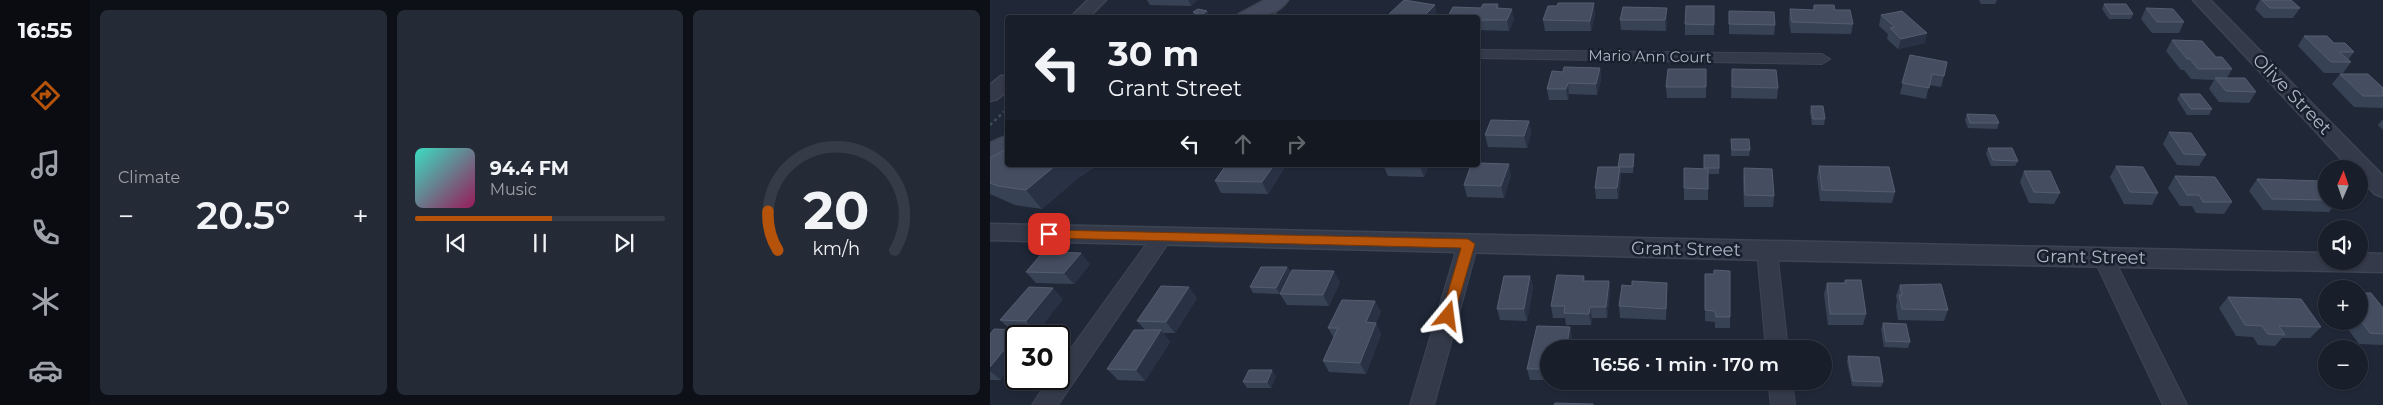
<!DOCTYPE html>
<meta charset="utf-8">
<style>
:root{--surface:#181e2a;--page:#252b36;--text:#f1f3f6;--muted:#9fa2a8;--line:#363c47;--accent:#b45309}
body{margin:0;font-family:Montserrat,sans-serif;background:var(--page);color:var(--text);height:100vh;display:flex;flex-direction:column;font-size:19px;white-space:nowrap}
*{box-sizing:border-box;margin:0}
p{font-size:16px;color:var(--muted)}
.icon{flex:none;width:28px;height:28px;fill:none;stroke:currentColor;stroke-width:2;stroke-linecap:round;stroke-linejoin:round}
.map{position:relative;flex:1;overflow:hidden}
.details{display:flex;flex-direction:column;gap:10px;padding:10px;background:#0d1017;width:900px}
.details>*{flex:none}
.banner{position:absolute;left:15px;top:15px;width:475px;height:152px;border-radius:5px;box-shadow:0 1px 4px #0004,0 0 0 1px var(--line);background:#181e2a;color:var(--text);overflow:hidden}
.needle{width:32px;rotate:2deg}
.buttons{position:absolute;left:1328px;top:160px;display:grid;gap:10px}
.buttons a{display:grid;place-items:center;width:50px;height:50px;border-radius:50%;background:var(--surface);box-shadow:0 1px 4px #0004,0 0 0 1px var(--line);font-size:25px}
.speed{position:absolute;left:15px;top:325px;display:flex;gap:10px;font-size:25px;font-weight:700;text-align:center}
.speed>*{display:grid;place-content:center;width:65px;height:65px;border-radius:50%;background:var(--surface);box-shadow:0 1px 4px #0004,0 0 0 1px var(--line);line-height:1}
.speed .limit{border:2px solid #111;border-radius:8px;background:#fff;color:#111}
.pin{position:absolute;display:grid;place-items:center;width:42px;height:42px;color:#fff;margin:-21px;border-radius:10px;box-shadow:0 2px 8px #0006}
.me{position:absolute;width:55px;margin:-28px;rotate:16deg;stroke-linejoin:round;filter:drop-shadow(0 0 4px #0008)}
.turn{display:flex;align-items:center;gap:18px;height:105px;padding:0 20px;font-size:22px}
.turn .icon{width:65px;height:65px;stroke-width:2.5}
.turn b{display:block;font-size:35px;line-height:42px}
.lanes{display:flex;align-items:center;height:48px;padding:0 20px;background:#0003;justify-content:center;gap:25px;direction:ltr}
.lanes .off{opacity:.35}
.big{font-size:38px;font-weight:600;line-height:1.1}
.details .widget{flex:1;display:flex;flex-direction:column;justify-content:center;gap:8px;min-width:0;padding:0 18px;border-radius:8px;background:var(--page)}
.details .dial{align-items:center;gap:0}
.dial svg{height:130px;overflow:visible;fill:none;stroke:var(--line);stroke-width:7;stroke-linecap:round;text-anchor:middle}
.dial text{fill:var(--text);stroke:none}
.song{display:flex;align-items:center;gap:15px}
.cover{width:60px;height:60px;border-radius:8px;background:linear-gradient(135deg,hsl(170 70% 55%),hsl(330 70% 35%))}
.played{height:5px;border-radius:2px;background:linear-gradient(90deg,var(--accent) 55%,var(--line) 55%)}
.keys{display:flex;justify-content:space-around;direction:ltr}
.heat{display:flex;justify-content:space-between;align-items:center;font-size:28px;direction:ltr}
.details .tiles{flex:1;display:grid;gap:10px;grid-template-columns:repeat(3,1fr)}
.trip{position:absolute;left:550px;top:340px;width:292px;height:50px;border-radius:25px;background:var(--surface);box-shadow:0 1px 4px #0004,0 0 0 1px var(--line);font-weight:600;line-height:50px;text-align:center}
main{display:flex;flex:1;min-height:0}
.dock{display:flex;flex-direction:column;width:90px;justify-content:space-around;align-items:center;background:#0a0c11;color:var(--muted)}
.dock .icon{width:35px;height:35px}
.dock .current{color:var(--accent)}
.dock b{font-size:22px;color:var(--text)}
.map>svg:first-child{display:block}
.lines{fill:none;stroke-linecap:round;stroke-linejoin:round}
.minor-casing{stroke:#3d4452;stroke-width:2}
.tertiary-casing{stroke:#3d4452;stroke-width:3}
.secondary-casing{stroke:#3d4452;stroke-width:3}
.path{stroke:#3b4e52;stroke-width:2.5;stroke-dasharray:3 3;stroke-linecap:butt}
.minor{fill:#343a49;fill-rule:evenodd}
.tertiary{fill:#343a49;fill-rule:evenodd}
.secondary{fill:#42495c;fill-rule:evenodd}
.wall{fill:#384255}
.shaded-wall{fill:#293245}
.building{fill:#454e61;stroke:#555e71}
.route{fill:#b45309;stroke:#753606}
.labels{text-anchor:middle;dominant-baseline:central;stroke-width:5;stroke-linejoin:round;paint-order:stroke}
.far-street-label{font-size:15px;fill:#aeb5c5;stroke:#19202d}
.street-label{font-size:18px;fill:#aeb5c5;stroke:#19202d}
</style>
<main>
<nav class="dock">
<b>16:55</b>
<svg class="icon current" aria-label="directions" viewBox="0 0 24 24"><path d="M12 3l9 9-9 9-9-9zM9 14v-3h6M13 9l2 2-2 2"/></svg>
<svg class="icon" aria-label="music" viewBox="0 0 24 24"><path d="M9 18V5l10-2v13"/><circle cx="6" cy="18" r="3"/><circle cx="16" cy="16" r="3"/></svg>
<svg class="icon" aria-label="phone" viewBox="0 0 24 24"><path d="M5 4h4l2 5-3 2q2 4 5 5l2-3 5 2v4C11 20 4 13 5 4z"/></svg>
<svg class="icon" aria-label="climate" viewBox="0 0 24 24"><path d="M12 3v18M4 7l16 10M4 17L20 7"/></svg>
<svg class="icon" aria-label="car" viewBox="0 0 24 24"><path d="M5 17H2v-5l4-1 3-4h7l3 4 3 1v5h-3M9 17h6M6 11h13"/><circle cx="7" cy="17" r="2"/><circle cx="17" cy="17" r="2"/></svg>
</nav>
<section class="details">
<div class="tiles">
<div class="widget"><p>Climate</p>
<div class="heat"><a>−</a><b class="big">20.5°</b><a>+</a></div>
</div>
<div class="widget">
<div class="song"><i class="cover"></i><div><b>94.4 FM</b><p>Music</p></div></div>
<div class="played"></div>
<div class="keys"><svg class="icon" aria-label="previous" viewBox="0 0 24 24"><path d="M18 5L8 12l10 7zM5 5v14"/></svg><svg class="icon" aria-label="pause" viewBox="0 0 24 24"><path d="M8 5v14M16 5v14"/></svg><svg class="icon" aria-label="next" viewBox="0 0 24 24"><path d="M6 5l10 7-10 7zM19 5v14"/></svg></div>
</div>
<div class="widget dial"><svg viewBox="0 0 100 80">
<path d="M14 69A42 42 0 1 1 86 69"/>
<path d="M14 69A42 42 0 0 1 8 45" stroke="#b45309"/>
<text x="50" y="56" font-size="32" font-weight="700">20</text>
<text x="50" y="72" font-size="11">km/h</text>
</svg></div>
</div>
</section>
<div class="map">
<svg width="1393" height="405" viewBox="0 0 1393 405">
<rect width="100%" height="100%" fill="#202838"/>
<g class="lines">
<g class="minor-casing">
<g id="minor">
<path d="M268,7L288,15L290,18C279,18 268,20 261,11Z"/>
<path d="M488,50L832,54L840,59L832,64L488,58Z"/>
<path d="M172,230L179,232L182,237L179,242L68,405H42L59,379H69V365L165,232Z"/>
<path d="M478,237L485,239L488,244L444,405H420L468,244L471,239Z"/>
<path d="M777,244L784,246L787,251L798,349H776L767,251L770,246Z"/>
<path d="M1113,249L1120,252L1123,257L1197,405H1173L1103,257L1106,252Z"/>
<path d="M778,381H802L805,405H781Z"/>
</g>
</g>
<g class="tertiary-casing">
<g id="tertiary">
<path d="M98,0H116L98,18H80Z"/>
<path d="M1203,0H1220L1393,176V197L1385,194L1369,177V169H1361Z"/>
<path d="M18,75V90L7,99L0,101V85L11,76Z"/>
<path d="M0,224L1336,253V261H1369V253L1393,254V272L777,260L0,240Z"/>
</g>
</g>
<g class="secondary-casing">
<g id="secondary">
<path d="M275,0H298C287,17 265,18 247,18L249,14Z"/>
<path d="M18,135V154L0,161V143Z"/>
</g>
</g>
<path class="path" d="M0,125L18,108"/>
<use href="#minor" class="minor"/>
<use href="#tertiary" class="tertiary"/>
<use href="#secondary" class="secondary"/>
</g>
<g class="wall">
<path d="M157,0H207L201,6L160,5Z"/>
<path d="M989,0H1007L1005,4H991Z"/>
<path d="M1270,0H1301L1310,8L1303,18H1274L1265,9Z"/>
<path d="M508,4L509,8L524,19L519,31L488,30V18L491,8Z"/>
<path d="M1114,4L1143,14L1141,19H1119L1112,9Z"/>
<path d="M824,5L845,10L863,24L861,34L801,33L799,20L800,9L823,10Z"/>
<path d="M724,6V35H695V24Z"/>
<path d="M1156,8L1194,22L1189,33H1162L1151,19Z"/>
<path d="M217,11L219,17L218,18H206L203,12Z"/>
<path d="M739,11L785,25L784,35L739,34Z"/>
<path d="M605,14L601,31H555L553,20Z"/>
<path d="M398,15H447L445,18H399Z"/>
<path d="M891,15L935,43L908,49L897,39L898,34L889,26Z"/>
<path d="M677,18L676,31L631,30L630,20Z"/>
<path d="M1314,36L1344,43L1364,52L1358,60L1361,62L1353,73H1334L1308,46Z"/>
<path d="M1182,40L1226,57L1242,69L1237,78L1266,92L1259,103L1229,102L1219,89L1224,80L1201,79L1194,70H1191L1176,51Z"/>
<path d="M920,55L954,76L951,87L939,85L936,99L910,94Z"/>
<path d="M610,68L611,79L607,95L579,94L578,100H559L557,89L573,72Z"/>
<path d="M716,69V98H677L676,87Z"/>
<path d="M742,69L788,88L787,99L741,98Z"/>
<path d="M1350,74L1393,88V108L1364,107L1342,84Z"/>
<path d="M1190,94L1222,109L1219,115H1197L1187,99Z"/>
<path d="M821,106L835,119L834,125H822L820,112Z"/>
<path d="M977,114L1009,123L1007,129L978,128L975,120Z"/>
<path d="M1393,119V130L1388,125Z"/>
<path d="M539,121L541,132L537,148L498,147L495,135Z"/>
<path d="M1179,132L1216,155L1209,166L1187,165L1173,144Z"/>
<path d="M741,139L760,150L759,156H741Z"/>
<path d="M998,148L1028,161L1025,166H1001L996,154Z"/>
<path d="M714,155L729,168V174H718V200H694V188L714,169Z"/>
<path d="M0,158L18,165H108L88,178L52,209L25,205L0,194Z"/>
<path d="M644,160L643,173H631V179L628,199H606L605,188L628,167Z"/>
<path d="M296,165L278,194L231,193L225,181Z"/>
<path d="M393,165H439L434,177L398,176Z"/>
<path d="M829,166L905,192L902,203L830,201L827,177Z"/>
<path d="M1126,166L1168,193L1162,205L1134,204L1120,177Z"/>
<path d="M754,168L784,196L783,207H754L753,179Z"/>
<path d="M1034,171L1070,193L1064,204L1039,203L1030,182Z"/>
<path d="M521,175L514,198L477,197L474,185Z"/>
<path d="M1185,176L1242,202L1234,214L1206,213L1202,206H1190L1178,188Z"/>
<path d="M1267,179L1336,187V201H1348L1339,212L1273,210L1259,191Z"/>
<path d="M100,264L84,284L46,283L36,272Z"/>
<path d="M297,267L301,273L290,294L263,293L260,287Z"/>
<path d="M715,274L740,317V328H725V322L715,321Z"/>
<path d="M540,276L543,287L537,321L510,320L507,309Z"/>
<path d="M594,276L595,281H619L620,293L617,318H602L601,325H576L575,318H563L561,306Z"/>
<path d="M855,280L876,314L873,325H838L834,294L837,283H854Z"/>
<path d="M350,282L339,306L297,305L290,294Z"/>
<path d="M677,283L676,320L630,318L629,306L642,286Z"/>
<path d="M910,285L958,310L954,321L908,320L906,306L907,300L906,296Z"/>
<path d="M1369,293L1393,308V345L1369,344L1352,321H1369Z"/>
<path d="M1238,297L1331,327L1320,338H1292L1285,346L1268,345L1263,337L1246,336L1229,308Z"/>
<path d="M207,298L185,333H173L180,342L155,381L128,380L117,369L155,330L147,321Z"/>
<path d="M73,299L47,332L31,331L36,336H26L11,380H0V334L21,330L10,320Z"/>
<path d="M385,301L391,312L386,323L391,334L376,374L339,372L333,361L344,338L338,328Z"/>
<path d="M893,323L920,342L918,348L894,347L891,329Z"/>
<path d="M547,326L580,327L582,338L580,349H559V380H540L537,369Z"/>
<path d="M858,356L893,382L891,387L862,386L857,362Z"/>
<path d="M286,376L281,388H257L253,382Z"/>
</g>
<g class="shaded-wall">
<path d="M198,0H207L201,6Z"/>
<path d="M604,3L605,14L601,31L600,21Z"/>
<path d="M445,5L447,15L445,18H432Z"/>
<path d="M677,8V18L676,31L675,20Z"/>
<path d="M522,9L524,19L519,31L517,20Z"/>
<path d="M217,11L219,17L212,18L211,15Z"/>
<path d="M937,33L935,43L908,49L911,39Z"/>
<path d="M610,68L611,79L607,95L606,84Z"/>
<path d="M578,83L579,94L578,100L576,89Z"/>
<path d="M539,121L541,132L537,148L534,136Z"/>
<path d="M519,164L521,175L514,198L511,186Z"/>
<path d="M66,165H108L88,178L52,209L36,190Z"/>
<path d="M284,165H296L278,194L272,182Z"/>
<path d="M430,165H439L434,177L430,166Z"/>
<path d="M630,167L631,179L628,199L627,188Z"/>
<path d="M91,253L100,264L84,284L74,273Z"/>
<path d="M297,267L301,273L290,294L286,288Z"/>
<path d="M344,271L350,282L339,306L333,295Z"/>
<path d="M540,276L543,287L537,321L534,309Z"/>
<path d="M619,281L620,293L617,318L616,307Z"/>
<path d="M677,283V294L676,320V309Z"/>
<path d="M199,287L207,298L185,333L176,322Z"/>
<path d="M63,288L73,299L47,332L36,321Z"/>
<path d="M385,301L391,312L386,323L391,334L376,374L370,363L376,322Z"/>
<path d="M600,307L602,318L601,325L599,314Z"/>
<path d="M580,327L582,338L580,349H576Z"/>
<path d="M30,330L36,336H26V360L11,380L0,371V367Z"/>
<path d="M171,330L180,342L155,381L146,370Z"/>
<path d="M282,370L286,376L281,388L277,382Z"/>
</g>
<g class="building">
<path d="M414,0L445,5L432,18H418L398,15Z"/>
<path d="M1272,0H1301L1310,8H1280Z"/>
<path d="M568,3H604L600,21L553,20L558,6H567Z"/>
<path d="M493,4H508L506,8L522,9L517,20H488V18H457L463,7L491,8Z"/>
<path d="M1114,4H1136L1143,14H1121Z"/>
<path d="M824,5H844L845,10H860L863,24L802,22L800,9L824,10Z"/>
<path d="M696,6H724V25L695,24Z"/>
<path d="M633,7L677,8L675,20H630Z"/>
<path d="M1156,8L1183,9L1194,22H1167Z"/>
<path d="M208,9L217,11L211,15L203,12Z"/>
<path d="M739,11L784,12L785,25L739,24Z"/>
<path d="M912,11L937,33L911,39L900,28L905,27L891,15Z"/>
<path d="M1314,36H1337L1344,43H1355L1364,52H1349L1361,62H1341Z"/>
<path d="M1182,40L1212,41L1226,57H1232L1242,69H1208L1200,59H1197Z"/>
<path d="M920,55L957,62L954,76L942,74L939,88L912,83Z"/>
<path d="M574,67L610,68L606,84L578,83L576,89H557L562,71L573,72Z"/>
<path d="M678,69H716V87H676Z"/>
<path d="M742,69L786,70L788,88L742,87Z"/>
<path d="M1350,74H1378L1393,88V96H1373Z"/>
<path d="M1225,78H1255L1266,92L1236,91Z"/>
<path d="M1190,94H1210L1222,109H1201Z"/>
<path d="M821,106H833L835,119H823Z"/>
<path d="M977,114L1005,115L1009,123H980Z"/>
<path d="M501,120L539,121L534,136L495,135Z"/>
<path d="M1179,132L1201,133L1216,155L1194,154Z"/>
<path d="M741,139H759L760,150H742Z"/>
<path d="M18,148V165H66L36,190L8,186L0,183V158Z"/>
<path d="M998,148H1022L1028,161L1003,160Z"/>
<path d="M630,154H644L643,167H628Z"/>
<rect x="714" y="155" width="15" height="13"/>
<path d="M488,163L519,164L511,186L474,185L481,165H488Z"/>
<path d="M236,165H284L272,182L225,181Z"/>
<path d="M397,165H430V166Z"/>
<path d="M829,166L899,167L905,192L832,190Z"/>
<path d="M1126,166L1153,167L1168,193L1140,192Z"/>
<path d="M608,167H630L627,188H605Z"/>
<path d="M694,168L718,169V189L694,188Z"/>
<path d="M754,168L782,169L784,196L755,195Z"/>
<path d="M1034,171H1060L1070,193L1044,192Z"/>
<path d="M1185,176L1225,177L1242,202H1213L1209,195H1197Z"/>
<path d="M1267,179L1332,181L1336,187V200L1282,199Z"/>
<path d="M53,252L91,253L74,273L36,272Z"/>
<path d="M271,267H297L286,288L260,287Z"/>
<path d="M302,270L344,271L333,295L290,294Z"/>
<path d="M724,270L740,271V317H726L725,311L715,310V274H724Z"/>
<path d="M567,275L594,276L593,281H619L616,307H600L599,314L574,313L575,306H561Z"/>
<path d="M514,276H540L534,309H507Z"/>
<path d="M855,280H871L876,314H840L837,283H856Z"/>
<path d="M642,281L677,283L676,309L629,306L632,285L642,286Z"/>
<path d="M951,284L958,310L912,309L909,295H912L910,285Z"/>
<path d="M171,286L199,287L176,322L147,321Z"/>
<path d="M39,287L63,288L36,321L10,320Z"/>
<path d="M1369,293H1381L1393,308V334L1380,333L1369,318Z"/>
<path d="M1238,297L1311,299L1331,327L1289,326L1295,335L1278,334L1272,326L1255,325Z"/>
<path d="M352,300L385,301L376,322L386,323L370,363L333,361L348,328H338Z"/>
<path d="M893,323L916,324L920,342L896,341Z"/>
<path d="M547,326L580,327L576,349H559V369H537Z"/>
<path d="M4,329L30,330L0,367V334Z"/>
<path d="M144,330H171L146,370L117,369Z"/>
<path d="M659,341L688,342L687,349H659Z"/>
<path d="M858,356L889,357L893,382L863,381Z"/>
<path d="M259,370H282L277,382H253Z"/>
<path d="M565,403L603,404V405H564Z"/>
</g>
<path class="route" d="M59,230L478,239L485,244L464,316L462,319H453L451,316L471,248L59,238L53,234Z"/>
<g class="labels">
<g class="far-street-label">
<text transform="translate(660 56) rotate(1)">Mario Ann Court</text>
</g>
<g class="street-label">
<text transform="translate(1302 94) rotate(46)">Olive Street</text>
<text transform="translate(696 249) rotate(1)">Grant Street</text>
<text transform="translate(1101 257) rotate(1)">Grant Street</text>
</g>
</g>
</svg>
<div class="buttons">
<a><svg class="needle" viewBox="-14 -14 28 28"><path d="M0-13l5 13h-10z" fill="#e53935"/><path d="M0 13l5-13h-10z" fill="#9fa2a8"/></svg></a>
<a><svg class="icon" aria-label="sound" viewBox="0 0 24 24"><path d="M4 9h4l5-4v14l-5-4H4zM17 9q2 3 0 6"/></svg></a>
<a>+</a>
<a>−</a>
</div>
<div class="speed"><div class="limit">30</div></div>
<div class="pin" style="left:59px;top:234px;background:#d93025"><svg class="icon" aria-label="arrive" viewBox="0 0 24 24"><path d="M6 21V4h12l-3 4 3 4H6"/></svg></div>
<svg class="me" style="left:458px;top:316px" viewBox="-20 -20 40 40"><path d="M0-17L14 15 0 8-14 15z" fill="#b45309" stroke="#fff" stroke-width="4"/></svg>
<div class="trip">16:56 · 1 min · 170 m</div>
<div class="banner">
<div class="turn"><svg class="icon" aria-label="left" viewBox="0 0 24 24"><path d="M17 20v-9H6M10 6l-5 5 5 5"/></svg><div><b>30 m</b>Grant Street</div></div>
<div class="lanes"><svg class="icon" aria-label="left" viewBox="0 0 24 24"><path d="M17 20v-9H6M10 6l-5 5 5 5"/></svg><svg class="icon off" aria-label="ahead" viewBox="0 0 24 24"><path d="M12 20V5M6 11l6-6 6 6"/></svg><svg class="icon off" aria-label="right" viewBox="0 0 24 24"><path d="M7 20v-9h11M14 6l5 5-5 5"/></svg></div>
</div>
</div>
</main>
